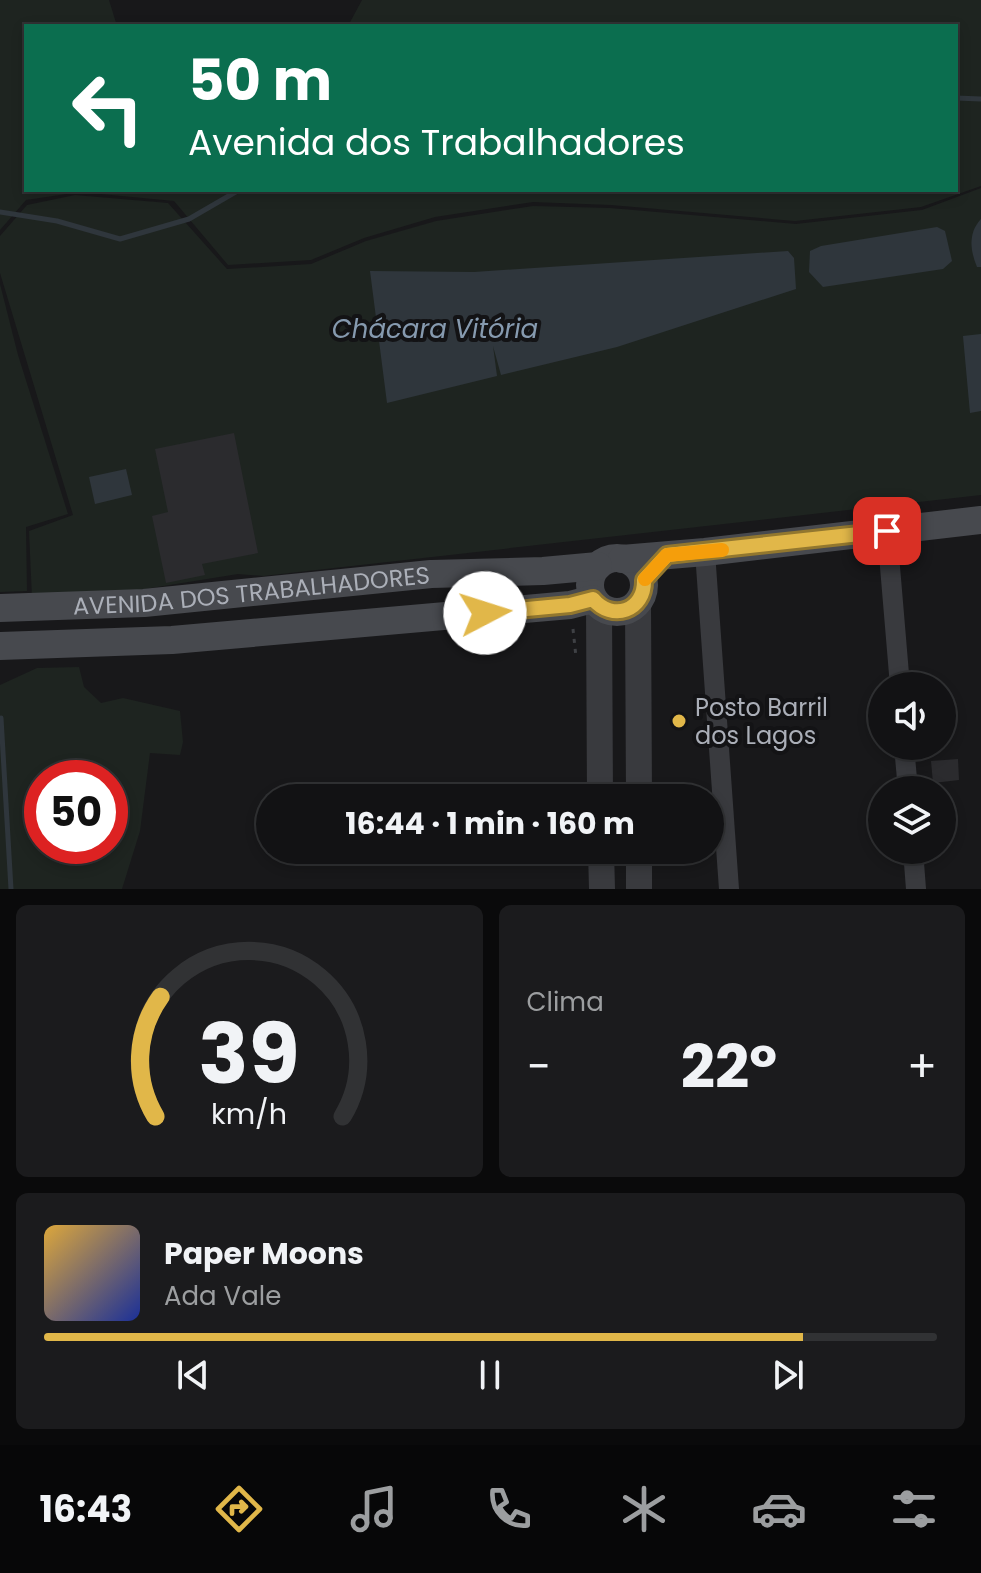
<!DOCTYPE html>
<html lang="pt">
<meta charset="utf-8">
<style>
:root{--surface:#121214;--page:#1b1b1d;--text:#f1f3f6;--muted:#9c9ea0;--line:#313234;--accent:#e1b749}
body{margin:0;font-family:Poppins,sans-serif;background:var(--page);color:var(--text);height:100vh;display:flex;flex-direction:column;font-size:30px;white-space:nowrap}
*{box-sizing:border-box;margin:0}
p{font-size:26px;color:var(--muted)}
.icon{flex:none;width:44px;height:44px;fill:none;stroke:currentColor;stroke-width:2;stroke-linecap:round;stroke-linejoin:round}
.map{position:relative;height:889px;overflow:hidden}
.details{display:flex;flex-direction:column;gap:16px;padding:16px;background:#0a0a0b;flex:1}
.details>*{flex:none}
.banner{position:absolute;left:24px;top:24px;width:934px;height:168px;border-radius:0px;box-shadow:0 4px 12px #0003,0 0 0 2px var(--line);background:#0b6e4f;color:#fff;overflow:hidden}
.tools{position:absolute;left:868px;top:672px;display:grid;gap:16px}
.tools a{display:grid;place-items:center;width:88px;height:88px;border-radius:50%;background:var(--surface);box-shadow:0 4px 12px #0003,0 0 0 2px var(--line);font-size:40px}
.speed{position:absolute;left:24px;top:760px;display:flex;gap:16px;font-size:40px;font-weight:700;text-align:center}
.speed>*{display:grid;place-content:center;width:104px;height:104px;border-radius:50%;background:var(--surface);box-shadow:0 4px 12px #0003,0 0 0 2px var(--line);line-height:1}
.speed .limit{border:12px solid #d22;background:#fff;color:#111}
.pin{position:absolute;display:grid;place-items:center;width:68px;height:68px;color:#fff;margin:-34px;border-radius:16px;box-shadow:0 4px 12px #0006}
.me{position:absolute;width:88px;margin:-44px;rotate:85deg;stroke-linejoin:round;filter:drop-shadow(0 0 6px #0008)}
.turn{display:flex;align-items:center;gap:28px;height:168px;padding:0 32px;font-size:36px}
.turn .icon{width:104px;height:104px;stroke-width:2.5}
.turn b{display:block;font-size:56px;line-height:68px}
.big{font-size:60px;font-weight:700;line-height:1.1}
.details .widget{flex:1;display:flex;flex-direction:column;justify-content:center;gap:12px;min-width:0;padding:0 28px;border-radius:12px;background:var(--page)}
.details .dial{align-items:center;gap:0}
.dial svg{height:208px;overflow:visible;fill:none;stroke:var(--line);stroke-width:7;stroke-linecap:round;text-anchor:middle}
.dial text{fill:var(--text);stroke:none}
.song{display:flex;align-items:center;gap:24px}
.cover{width:96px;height:96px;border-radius:12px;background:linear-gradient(135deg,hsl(40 70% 55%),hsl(230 70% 35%))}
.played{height:8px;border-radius:4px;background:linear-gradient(90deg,var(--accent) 85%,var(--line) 85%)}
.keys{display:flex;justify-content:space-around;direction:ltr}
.heat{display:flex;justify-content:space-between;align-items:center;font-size:44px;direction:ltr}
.details .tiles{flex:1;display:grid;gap:16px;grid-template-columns:1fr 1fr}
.widget:last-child{grid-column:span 2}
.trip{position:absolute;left:256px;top:784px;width:468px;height:80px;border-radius:40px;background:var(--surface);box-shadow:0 4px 12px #0003,0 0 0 2px var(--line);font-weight:700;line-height:80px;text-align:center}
.tab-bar{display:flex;height:128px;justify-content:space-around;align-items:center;background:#070708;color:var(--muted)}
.tab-bar .icon{width:56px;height:56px}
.tab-bar .active{color:var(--accent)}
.tab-bar b{font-size:36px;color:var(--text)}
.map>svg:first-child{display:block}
.green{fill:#1e2420;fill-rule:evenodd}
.water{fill:#2f363c}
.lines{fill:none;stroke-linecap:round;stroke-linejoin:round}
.stream{stroke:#2f363c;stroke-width:5}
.building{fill:#2b2b2e}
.path{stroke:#3f4145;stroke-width:3;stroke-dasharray:4 6;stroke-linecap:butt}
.minor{stroke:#393a3e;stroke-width:20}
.tertiary{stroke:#393a3e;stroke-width:26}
.secondary{stroke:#47494e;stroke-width:28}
.route-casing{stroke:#92772f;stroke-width:20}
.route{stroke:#e1b749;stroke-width:14}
.slow{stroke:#f59e0b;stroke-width:14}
.poi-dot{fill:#e1b749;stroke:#131315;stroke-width:3}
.labels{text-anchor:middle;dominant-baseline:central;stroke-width:8;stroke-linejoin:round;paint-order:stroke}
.street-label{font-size:24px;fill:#abafb8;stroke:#131315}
.poi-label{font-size:24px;fill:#abafb8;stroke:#131315;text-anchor:start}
.water-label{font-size:26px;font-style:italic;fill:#869aaf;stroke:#131315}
</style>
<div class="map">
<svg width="981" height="889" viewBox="0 0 981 889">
<rect width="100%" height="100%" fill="#18181a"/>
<g class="green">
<path d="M0,0H109L117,26H26V190H956V26H348L362,0H981V186L921,207L795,221L611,205L533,202L435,217L364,238L311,260L228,265L174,201L80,192L26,200L0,230Z"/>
<path d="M981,188V495L263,576L238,574L120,593L32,598L29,531L73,515L0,273V236L27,205L75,195L168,203L227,269L311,264L366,241L436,221L533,206L610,208L796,224L922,210Z"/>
<path d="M0,284L18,355L68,514L26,527L27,591L0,592Z"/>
<path d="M79,667L84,687L101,703L123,698L180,711L183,742L180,755L150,753L140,831L122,889H0V685L37,668ZM42,778H110V846H42Z"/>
</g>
<g class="water">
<path d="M981,219V267H977C970,250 968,233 981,219Z"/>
<path d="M937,227L945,231L952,261L943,269L823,287L809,272L810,251L821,246Z"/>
<path d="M788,251L794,258L796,289L617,347L501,375L493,346L497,376L387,403L370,271L474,272Z"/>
<path d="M981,334V411L970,413L963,336Z"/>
<path d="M126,469L132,495L95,504L89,477Z"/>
</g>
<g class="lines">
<g class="stream">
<path d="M956,98L981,99"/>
<path d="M0,212L57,221L120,239L189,219L239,190"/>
<path d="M1,718L11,889"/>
</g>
</g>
<g class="building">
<path d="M234,433L258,553L202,564L205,575L166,583L152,516L168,512L155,449Z"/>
<path d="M958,759L959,780L933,783L931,761Z"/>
</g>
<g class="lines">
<path class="path" d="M573,629L576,657"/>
<g class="minor">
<path d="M887,531L900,686"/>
<path d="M705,552L729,889"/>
<path d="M904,746L908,790"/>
<path d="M913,850L916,889"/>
</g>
<g class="tertiary">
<path d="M638,603L639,798"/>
<path d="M599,605L600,798"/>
<path d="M601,850L602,889"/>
<path d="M639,850V889"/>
</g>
<g class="secondary">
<circle cx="617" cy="585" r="27"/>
<path d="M622,559L705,552L981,520"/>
<path id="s1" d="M0,608L144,603L431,574L543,571L598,566"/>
<path d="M0,646L172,640L570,605L593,599"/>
</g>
</g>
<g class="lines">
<g class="route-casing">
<path id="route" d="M485,613L570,605L593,599C612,622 645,611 644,580L667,555L887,531"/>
</g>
<use href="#route" class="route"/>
<path class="slow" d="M645,579L667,555L722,550"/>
</g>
<circle class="poi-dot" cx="679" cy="721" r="8"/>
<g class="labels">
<g class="street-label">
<text stroke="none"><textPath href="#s1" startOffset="252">AVENIDA DOS TRABALHADORES</textPath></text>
</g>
<g class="poi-label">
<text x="695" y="707">Posto Barril<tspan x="695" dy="28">dos Lagos</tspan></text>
</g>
<g class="water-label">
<text x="435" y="329">Chácara Vitória</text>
</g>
</g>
</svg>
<div class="tools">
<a><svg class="icon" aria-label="sound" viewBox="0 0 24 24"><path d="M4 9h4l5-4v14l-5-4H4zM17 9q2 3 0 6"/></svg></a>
<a><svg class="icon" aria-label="layers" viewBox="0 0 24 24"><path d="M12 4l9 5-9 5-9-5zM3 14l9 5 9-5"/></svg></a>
</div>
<div class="speed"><div class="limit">50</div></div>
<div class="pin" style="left:887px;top:531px;background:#d93025"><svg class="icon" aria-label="arrive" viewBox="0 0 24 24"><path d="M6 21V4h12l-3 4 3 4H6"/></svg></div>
<svg class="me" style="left:485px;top:613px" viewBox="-20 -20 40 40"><circle r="19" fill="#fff"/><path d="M0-13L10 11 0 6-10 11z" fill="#e1b749"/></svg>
<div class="trip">16:44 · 1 min · 160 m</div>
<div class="banner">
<div class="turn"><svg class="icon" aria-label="left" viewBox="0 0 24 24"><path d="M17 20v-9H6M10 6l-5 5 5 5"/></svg><div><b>50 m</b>Avenida dos Trabalhadores</div></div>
</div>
</div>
<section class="details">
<div class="tiles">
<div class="widget dial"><svg viewBox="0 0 100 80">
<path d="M14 69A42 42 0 1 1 86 69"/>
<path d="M14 69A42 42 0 0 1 16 23" stroke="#e1b749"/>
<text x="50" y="56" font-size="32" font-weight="700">39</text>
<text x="50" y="72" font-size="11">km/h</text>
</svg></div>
<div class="widget"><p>Clima</p>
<div class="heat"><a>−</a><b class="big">22°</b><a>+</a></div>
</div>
<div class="widget">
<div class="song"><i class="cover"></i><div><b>Paper Moons</b><p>Ada Vale</p></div></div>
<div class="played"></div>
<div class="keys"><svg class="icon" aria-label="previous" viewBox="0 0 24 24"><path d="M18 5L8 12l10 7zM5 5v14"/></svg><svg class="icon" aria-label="pause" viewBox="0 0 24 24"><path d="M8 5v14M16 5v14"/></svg><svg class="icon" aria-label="next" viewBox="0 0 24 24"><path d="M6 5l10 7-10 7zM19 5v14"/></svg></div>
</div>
</div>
</section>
<nav class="tab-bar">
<b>16:43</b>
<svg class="icon active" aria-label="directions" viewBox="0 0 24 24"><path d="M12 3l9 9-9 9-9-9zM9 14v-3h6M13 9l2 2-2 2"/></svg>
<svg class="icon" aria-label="music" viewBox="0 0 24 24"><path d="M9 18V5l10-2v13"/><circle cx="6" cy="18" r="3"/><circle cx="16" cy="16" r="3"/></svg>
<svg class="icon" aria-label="phone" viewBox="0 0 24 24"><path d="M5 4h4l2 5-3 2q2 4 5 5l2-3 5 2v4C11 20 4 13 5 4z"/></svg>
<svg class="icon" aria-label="climate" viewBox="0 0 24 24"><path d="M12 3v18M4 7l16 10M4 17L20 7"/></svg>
<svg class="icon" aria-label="car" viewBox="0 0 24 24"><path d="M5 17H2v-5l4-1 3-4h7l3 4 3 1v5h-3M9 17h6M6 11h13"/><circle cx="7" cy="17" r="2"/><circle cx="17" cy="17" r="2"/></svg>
<svg class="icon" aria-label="filters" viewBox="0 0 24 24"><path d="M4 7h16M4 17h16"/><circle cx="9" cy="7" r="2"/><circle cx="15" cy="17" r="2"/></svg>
</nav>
